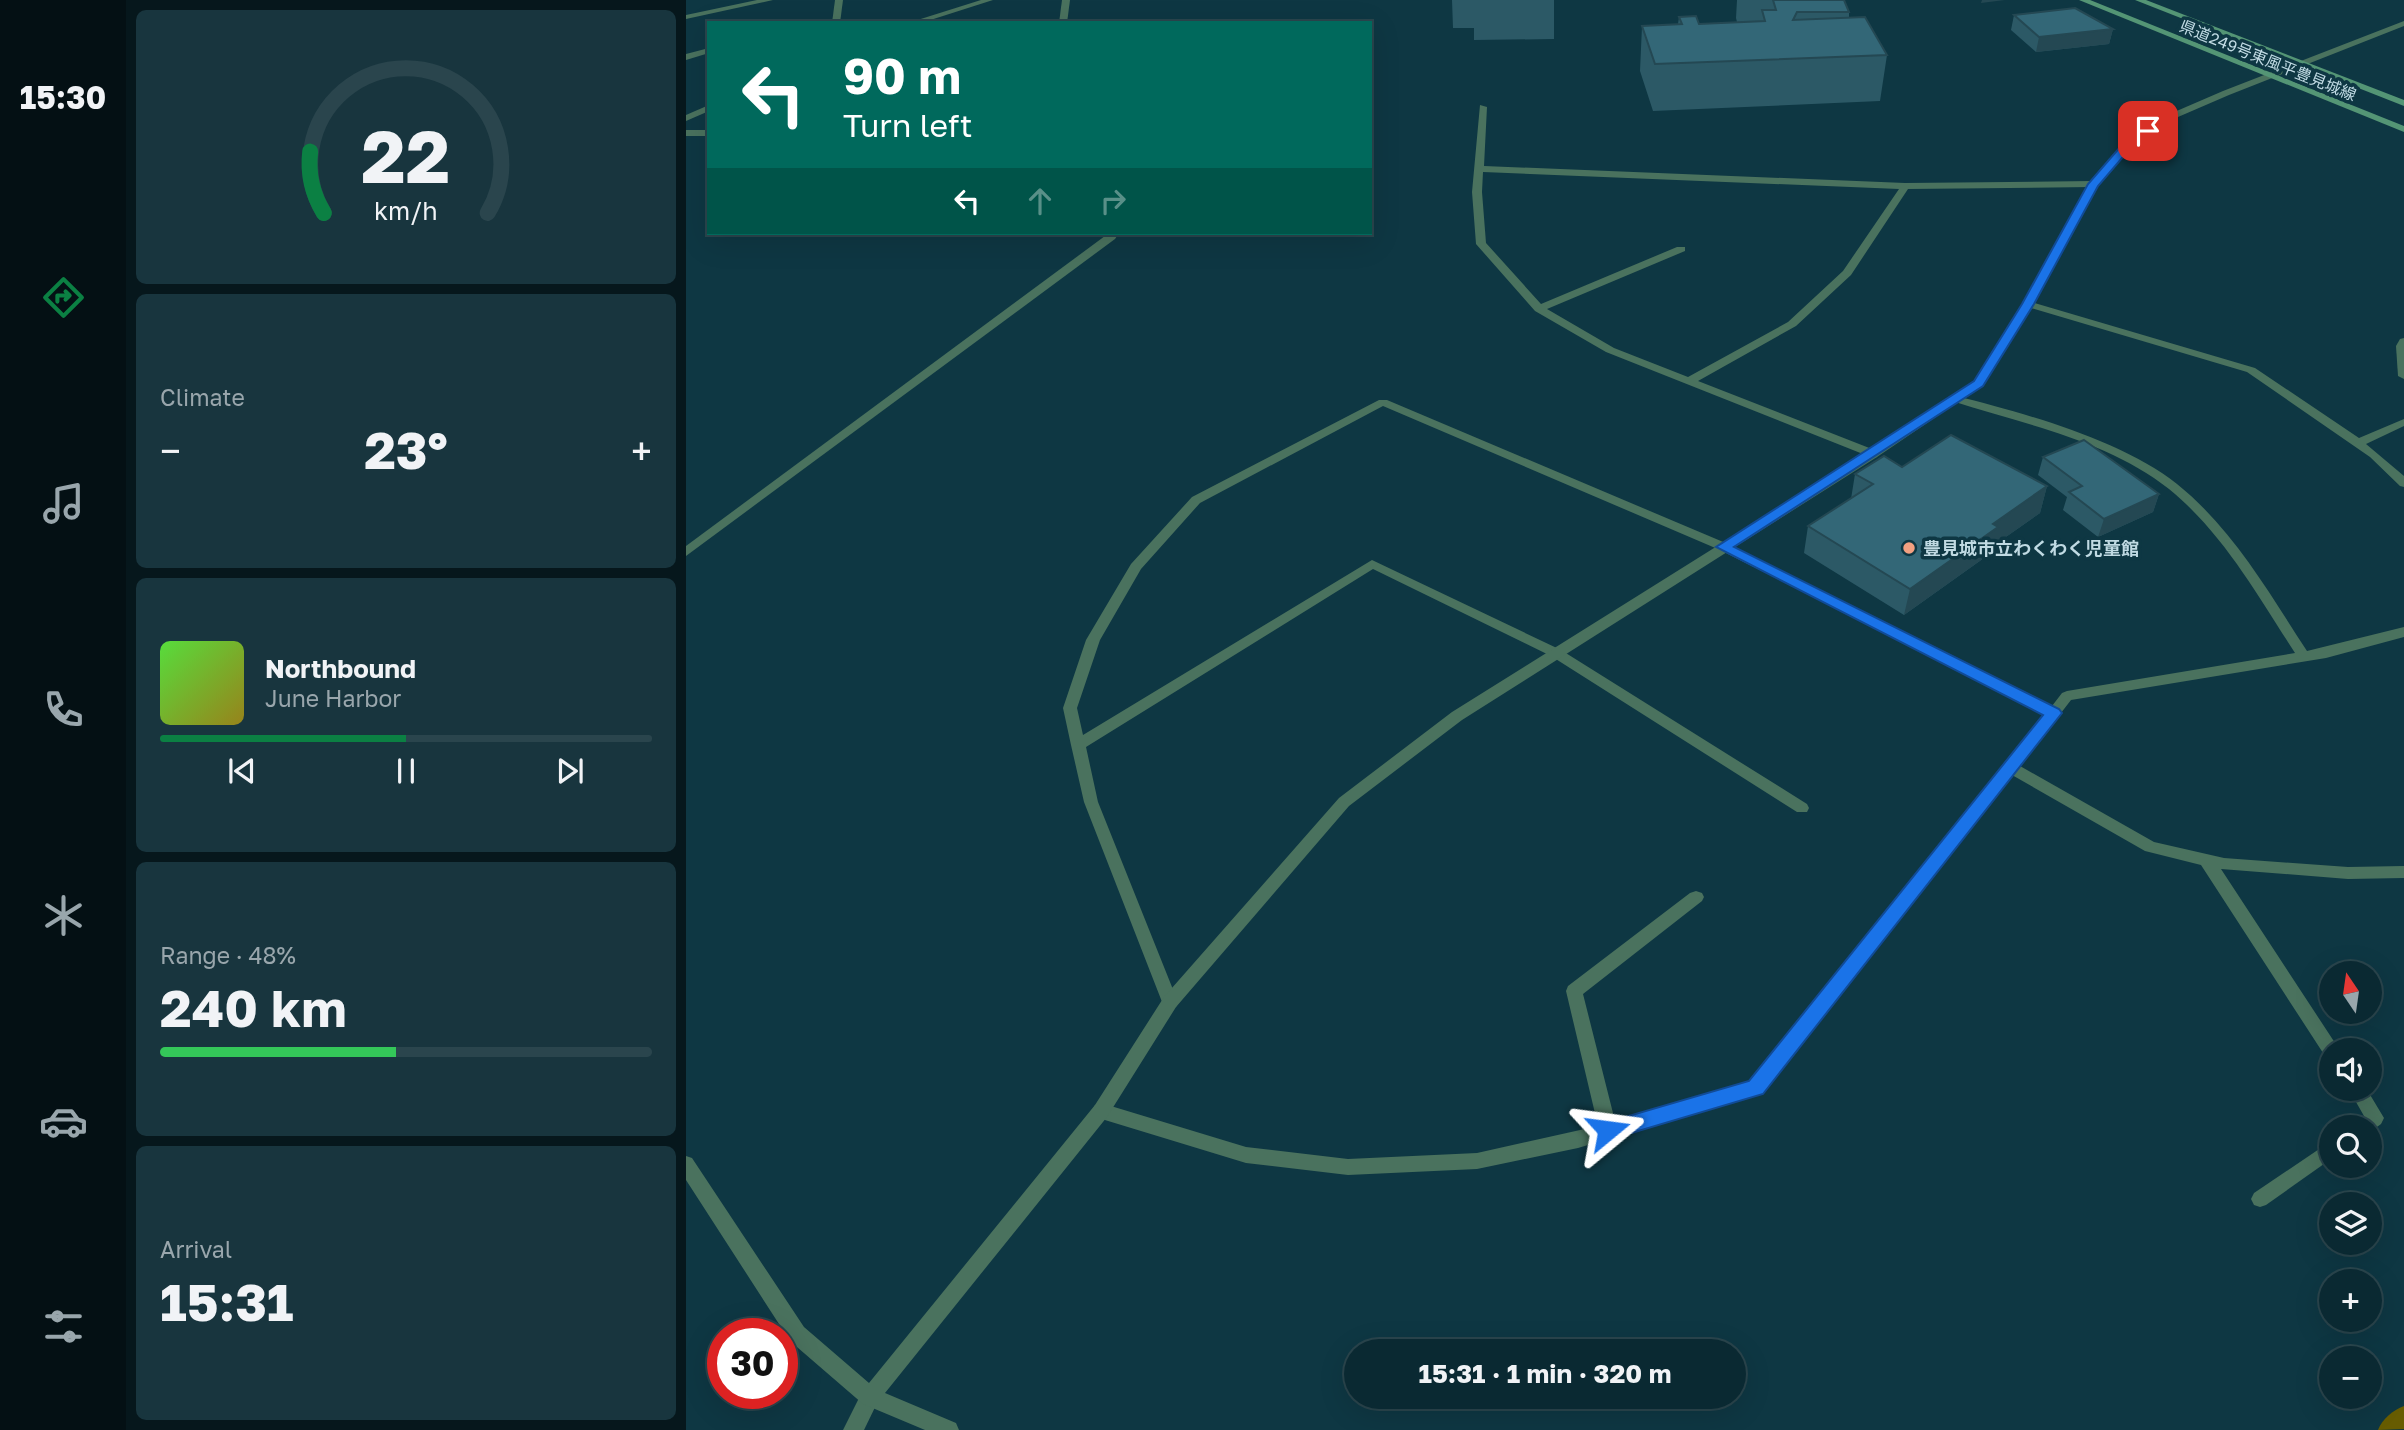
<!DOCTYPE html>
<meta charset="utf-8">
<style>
:root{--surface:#0a2932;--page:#18353e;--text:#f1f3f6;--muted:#99a6ac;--line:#2a454d;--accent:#0b8043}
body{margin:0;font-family:"Golos Text","Noto Sans JP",sans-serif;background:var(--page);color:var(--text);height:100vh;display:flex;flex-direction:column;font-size:26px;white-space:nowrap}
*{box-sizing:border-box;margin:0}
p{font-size:23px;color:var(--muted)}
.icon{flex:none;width:38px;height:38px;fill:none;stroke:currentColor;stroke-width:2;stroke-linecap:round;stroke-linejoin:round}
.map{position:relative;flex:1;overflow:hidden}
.sheet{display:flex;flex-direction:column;gap:10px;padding:10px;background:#06171c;width:560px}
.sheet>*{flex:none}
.banner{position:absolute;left:21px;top:21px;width:665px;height:214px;border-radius:0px;box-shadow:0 7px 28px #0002,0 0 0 2px var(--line);background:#00695c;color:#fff;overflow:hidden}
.needle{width:46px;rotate:347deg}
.controls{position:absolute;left:1633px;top:961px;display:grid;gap:14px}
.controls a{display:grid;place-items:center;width:63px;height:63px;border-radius:50%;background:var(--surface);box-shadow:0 7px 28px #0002,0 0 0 2px var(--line);font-size:35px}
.speed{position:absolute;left:21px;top:1318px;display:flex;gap:14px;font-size:35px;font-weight:700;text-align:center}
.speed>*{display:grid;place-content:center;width:91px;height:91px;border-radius:50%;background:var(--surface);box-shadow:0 7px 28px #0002,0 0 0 2px var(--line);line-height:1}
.speed .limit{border:10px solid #d22;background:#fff;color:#111}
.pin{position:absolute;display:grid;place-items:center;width:60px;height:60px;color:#fff;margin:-30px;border-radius:14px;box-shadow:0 4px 10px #0006}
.me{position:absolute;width:77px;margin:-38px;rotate:74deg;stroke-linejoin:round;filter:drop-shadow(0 0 5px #0008)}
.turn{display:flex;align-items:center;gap:24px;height:147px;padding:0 21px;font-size:32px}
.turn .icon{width:91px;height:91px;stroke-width:2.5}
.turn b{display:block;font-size:49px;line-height:60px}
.lanes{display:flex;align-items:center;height:66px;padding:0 21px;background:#0003;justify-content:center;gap:35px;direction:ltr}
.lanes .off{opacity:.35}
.big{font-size:52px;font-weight:700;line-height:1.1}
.sheet .widget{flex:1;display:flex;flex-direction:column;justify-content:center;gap:10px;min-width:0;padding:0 24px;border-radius:10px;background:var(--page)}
.sheet .dial{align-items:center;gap:0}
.dial svg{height:182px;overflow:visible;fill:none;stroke:var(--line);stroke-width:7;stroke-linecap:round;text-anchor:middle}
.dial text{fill:var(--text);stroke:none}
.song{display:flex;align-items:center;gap:21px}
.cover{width:84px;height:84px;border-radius:10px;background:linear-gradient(135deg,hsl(110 70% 55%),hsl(50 70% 35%))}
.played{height:7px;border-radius:4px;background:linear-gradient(90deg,var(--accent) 50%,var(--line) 50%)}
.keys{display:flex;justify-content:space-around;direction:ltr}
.heat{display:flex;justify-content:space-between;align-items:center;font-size:38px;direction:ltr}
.charge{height:10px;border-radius:5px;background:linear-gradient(90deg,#34c759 48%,var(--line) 0)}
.trip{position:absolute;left:658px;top:1339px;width:402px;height:70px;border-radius:35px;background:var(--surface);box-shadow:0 7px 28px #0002,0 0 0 2px var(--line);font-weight:700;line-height:70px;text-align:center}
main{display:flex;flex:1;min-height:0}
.tab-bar{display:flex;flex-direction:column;width:126px;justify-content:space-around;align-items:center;background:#041014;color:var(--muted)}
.tab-bar .icon{width:49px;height:49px}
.tab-bar .selected{color:var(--accent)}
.tab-bar b{font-size:32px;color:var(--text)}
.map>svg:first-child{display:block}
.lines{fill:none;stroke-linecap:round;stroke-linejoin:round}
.stream{fill:#675c01;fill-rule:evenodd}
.minor{fill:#4a725e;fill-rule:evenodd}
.tertiary{fill:#4a725e;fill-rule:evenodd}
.secondary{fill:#549575;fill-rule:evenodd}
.wall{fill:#2c5966}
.shaded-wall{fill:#244853}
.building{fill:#336777;stroke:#244853;stroke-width:2}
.route{fill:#1a73e8;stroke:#114b97;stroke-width:2}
.poi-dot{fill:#f2a081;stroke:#0e3743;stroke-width:2.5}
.labels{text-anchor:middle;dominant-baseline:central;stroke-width:7;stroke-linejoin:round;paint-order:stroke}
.far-street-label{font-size:16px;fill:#c0dae3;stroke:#0e3743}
.poi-label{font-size:18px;font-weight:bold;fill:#c0dae3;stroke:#0e3743;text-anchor:start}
</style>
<main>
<nav class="tab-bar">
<b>15:30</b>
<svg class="icon selected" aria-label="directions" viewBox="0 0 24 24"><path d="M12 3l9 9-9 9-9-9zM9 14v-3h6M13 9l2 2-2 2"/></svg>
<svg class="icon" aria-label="music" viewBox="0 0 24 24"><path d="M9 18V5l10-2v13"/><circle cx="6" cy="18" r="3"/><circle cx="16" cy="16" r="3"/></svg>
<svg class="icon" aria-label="phone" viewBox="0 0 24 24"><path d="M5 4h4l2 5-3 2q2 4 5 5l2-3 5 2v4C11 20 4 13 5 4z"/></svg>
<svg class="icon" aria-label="climate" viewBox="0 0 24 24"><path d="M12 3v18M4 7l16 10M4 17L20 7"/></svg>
<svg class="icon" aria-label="car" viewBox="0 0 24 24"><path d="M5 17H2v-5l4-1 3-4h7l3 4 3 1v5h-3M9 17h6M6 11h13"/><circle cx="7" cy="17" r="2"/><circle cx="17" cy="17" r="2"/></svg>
<svg class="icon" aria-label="filters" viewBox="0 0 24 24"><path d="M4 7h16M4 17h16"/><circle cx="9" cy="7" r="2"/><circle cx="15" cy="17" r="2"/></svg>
</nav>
<section class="sheet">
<div class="widget dial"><svg viewBox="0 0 100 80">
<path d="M14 69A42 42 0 1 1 86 69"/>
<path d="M14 69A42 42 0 0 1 8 42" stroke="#0b8043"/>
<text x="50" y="56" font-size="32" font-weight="700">22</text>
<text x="50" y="72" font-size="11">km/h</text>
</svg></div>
<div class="widget"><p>Climate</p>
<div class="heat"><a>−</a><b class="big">23°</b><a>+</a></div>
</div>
<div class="widget">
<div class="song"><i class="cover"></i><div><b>Northbound</b><p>June Harbor</p></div></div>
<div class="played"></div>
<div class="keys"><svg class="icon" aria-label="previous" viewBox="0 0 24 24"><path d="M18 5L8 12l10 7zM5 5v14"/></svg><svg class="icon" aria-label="pause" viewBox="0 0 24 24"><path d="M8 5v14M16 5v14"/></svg><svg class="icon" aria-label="next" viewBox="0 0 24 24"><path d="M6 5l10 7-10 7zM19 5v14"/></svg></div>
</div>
<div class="widget"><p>Range · 48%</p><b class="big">240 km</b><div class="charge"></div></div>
<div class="widget"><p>Arrival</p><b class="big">15:31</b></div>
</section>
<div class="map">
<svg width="1718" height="1430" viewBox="0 0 1718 1430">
<rect width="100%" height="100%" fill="#0e3743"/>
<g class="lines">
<path class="stream" d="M1718,1406V1429L1692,1430C1696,1419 1707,1410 1718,1406Z"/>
<g class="minor">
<path d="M71,0H87L0,19V15Z"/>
<path d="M149,0H157L154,23H146Z"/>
<path d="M376,0H384L381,23H373Z"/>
<path d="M23,48V53L0,60V54Z"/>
<path d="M794,105L801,107L798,166L1219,183L1407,181L1412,184L1407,187L1222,189L1165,275L1110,326L1012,381L1191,451V457L1187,458L920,352L849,311L790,244L786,192ZM797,172L1213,189L1157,271L1102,322L1002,377L928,348L861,309L999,251V247H991L855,304L800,243L796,192Z"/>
<rect x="0" y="130" width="23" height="6"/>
<path d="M423,233H433L429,239L0,556V546Z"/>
<path d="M1342,301L1569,368L1673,438L1718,419V426L1680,444L1718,476V487L1714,486L1684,457L1561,372L1338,306V302Z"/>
<path d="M1718,338V379L1712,376L1710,346L1714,339Z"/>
<path d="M1270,396C1338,413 1436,440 1491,484C1547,529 1583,593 1621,651L1718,627V637L1640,658L1385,700L1334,766L1468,842L1538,858L1662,867L1718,866V878L1662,879L1535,869L1651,1046L1653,1050H1645V1058L1639,1056L1515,865L1459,851L1326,775L1076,1093L892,1148L791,1169L662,1175L560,1163L409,1117L406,1111L409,1105L415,1103L560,1147L662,1159L791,1153L912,1126L880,991L882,986L1004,893L1010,891L1016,893L1018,897L1016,901L897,994L929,1121L1064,1082L1359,714L1034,550L697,406L514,503L455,569L414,640L391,708L397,735L686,560L875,650L1121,804L1123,808L1121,812H1111L865,656L687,569L400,747L412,802L492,1002L490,1007L484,1009L478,1007L398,802L385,745L377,708L400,640L445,564L506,497L693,400H701L1042,544L1366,706L1376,693L1381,691L1609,653C1572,596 1537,533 1483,489C1423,441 1338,424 1266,401V397Z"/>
<path d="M1662,1088H1680L1698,1118L1695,1124L1684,1132V1127H1667L1670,1121L1678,1116Z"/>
<path d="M1645,1141V1159L1580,1205L1574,1207L1568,1205L1565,1199L1568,1193Z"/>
<path d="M184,1387L191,1390L194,1397L178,1430H157L177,1390Z"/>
</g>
<g class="tertiary">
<path d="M295,0H307L235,23H222Z"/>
<path d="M1718,21V26L1543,95L1492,117L1465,133L1441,151L1411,185L1347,304L1297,385L1191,457L776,720L663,806L490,1007L421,1117L199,1393L270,1423L273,1430H239L177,1404L104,1341L0,1180V1156L6,1158L118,1327L183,1383L409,1105L478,997L653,798L766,712L1183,451L1289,381L1337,304L1402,184L1435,147L1459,129L1486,113L1537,91Z"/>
<path d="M23,105V111L0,121V115Z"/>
</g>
<g class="secondary">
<path d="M1393,0H1404L1718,126V132Z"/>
<path d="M1449,0H1460L1718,100V106Z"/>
</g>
</g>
<g class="wall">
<path d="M766,0H868V39L788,40V28H767Z"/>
<path d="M1051,0H1158L1163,12V18L1201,55L1194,101L967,111L954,71L956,26L992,24L993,17L1013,24L1051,22L1050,18Z"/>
<path d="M1328,15L1427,29L1423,44L1350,52L1325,30Z"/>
<path d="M1357,457L1473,494L1467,512L1412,537L1377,510L1381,497L1352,475Z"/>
<path d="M1216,467L1361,486L1354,513L1307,546L1305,553L1218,615L1118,553L1122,526L1165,499L1169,474Z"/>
</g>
<g class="shaded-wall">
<path d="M1296,0H1319L1295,3Z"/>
<path d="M1427,29L1423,44L1350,52L1353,37Z"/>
<path d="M1361,486L1354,513L1307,546L1305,553L1218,615L1224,589L1307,524Z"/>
<path d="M1473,494L1467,512L1412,537L1418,519Z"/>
</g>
<g class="building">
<path d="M1087,0H1158L1163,12H1111L1107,20L1179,17L1201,55L969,64L956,26L996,24L993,17L1010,16L1013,24L1079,21L1076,10H1090Z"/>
<path d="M1389,8L1427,29L1353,37L1328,15Z"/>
<path d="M1265,435L1361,486L1307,524L1312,527L1224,589L1122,526L1187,484L1169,474L1198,456L1216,467Z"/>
<path d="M1398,440L1473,494L1418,519L1383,492L1396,486L1357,457Z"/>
</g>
<path class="route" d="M1458,129L1467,131L1442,151L1412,186L1348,304L1297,386L1048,547L1373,709L1376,713L1077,1094L922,1140L915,1137L912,1130L915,1124L1063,1081L1357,715L1030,547L1288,381L1336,304L1402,184L1435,146Z"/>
<circle class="poi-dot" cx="1223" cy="548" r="7"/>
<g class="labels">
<g class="far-street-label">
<text transform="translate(1582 60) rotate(22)">県道249号東風平豊見城線</text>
</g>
<g class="poi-label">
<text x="1237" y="548">豊見城市立わくわく児童館</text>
</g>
</g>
</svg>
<div class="controls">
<a><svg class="needle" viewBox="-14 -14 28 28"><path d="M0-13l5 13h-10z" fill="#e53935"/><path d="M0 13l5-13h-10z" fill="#99a6ac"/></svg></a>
<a><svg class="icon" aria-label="sound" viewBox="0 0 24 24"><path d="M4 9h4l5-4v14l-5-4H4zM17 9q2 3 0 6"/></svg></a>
<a><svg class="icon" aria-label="search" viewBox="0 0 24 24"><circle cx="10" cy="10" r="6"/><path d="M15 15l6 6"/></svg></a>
<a><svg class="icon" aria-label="layers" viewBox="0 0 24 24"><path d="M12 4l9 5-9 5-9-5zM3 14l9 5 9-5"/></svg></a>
<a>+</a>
<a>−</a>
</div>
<div class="speed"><div class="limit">30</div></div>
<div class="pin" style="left:1462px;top:131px;background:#d93025"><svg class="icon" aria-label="arrive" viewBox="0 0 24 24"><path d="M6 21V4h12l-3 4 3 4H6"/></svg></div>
<svg class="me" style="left:922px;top:1130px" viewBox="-20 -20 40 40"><path d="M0-17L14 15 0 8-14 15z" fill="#1a73e8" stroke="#fff" stroke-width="4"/></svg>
<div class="trip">15:31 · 1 min · 320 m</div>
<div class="banner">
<div class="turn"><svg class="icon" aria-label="left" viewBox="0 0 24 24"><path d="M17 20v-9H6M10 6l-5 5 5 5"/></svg><div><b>90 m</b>Turn left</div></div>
<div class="lanes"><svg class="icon" aria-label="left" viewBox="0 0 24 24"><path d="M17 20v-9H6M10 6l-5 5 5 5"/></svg><svg class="icon off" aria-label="ahead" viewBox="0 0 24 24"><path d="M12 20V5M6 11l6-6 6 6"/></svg><svg class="icon off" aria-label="right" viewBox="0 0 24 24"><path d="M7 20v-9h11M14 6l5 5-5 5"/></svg></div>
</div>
</div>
</main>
